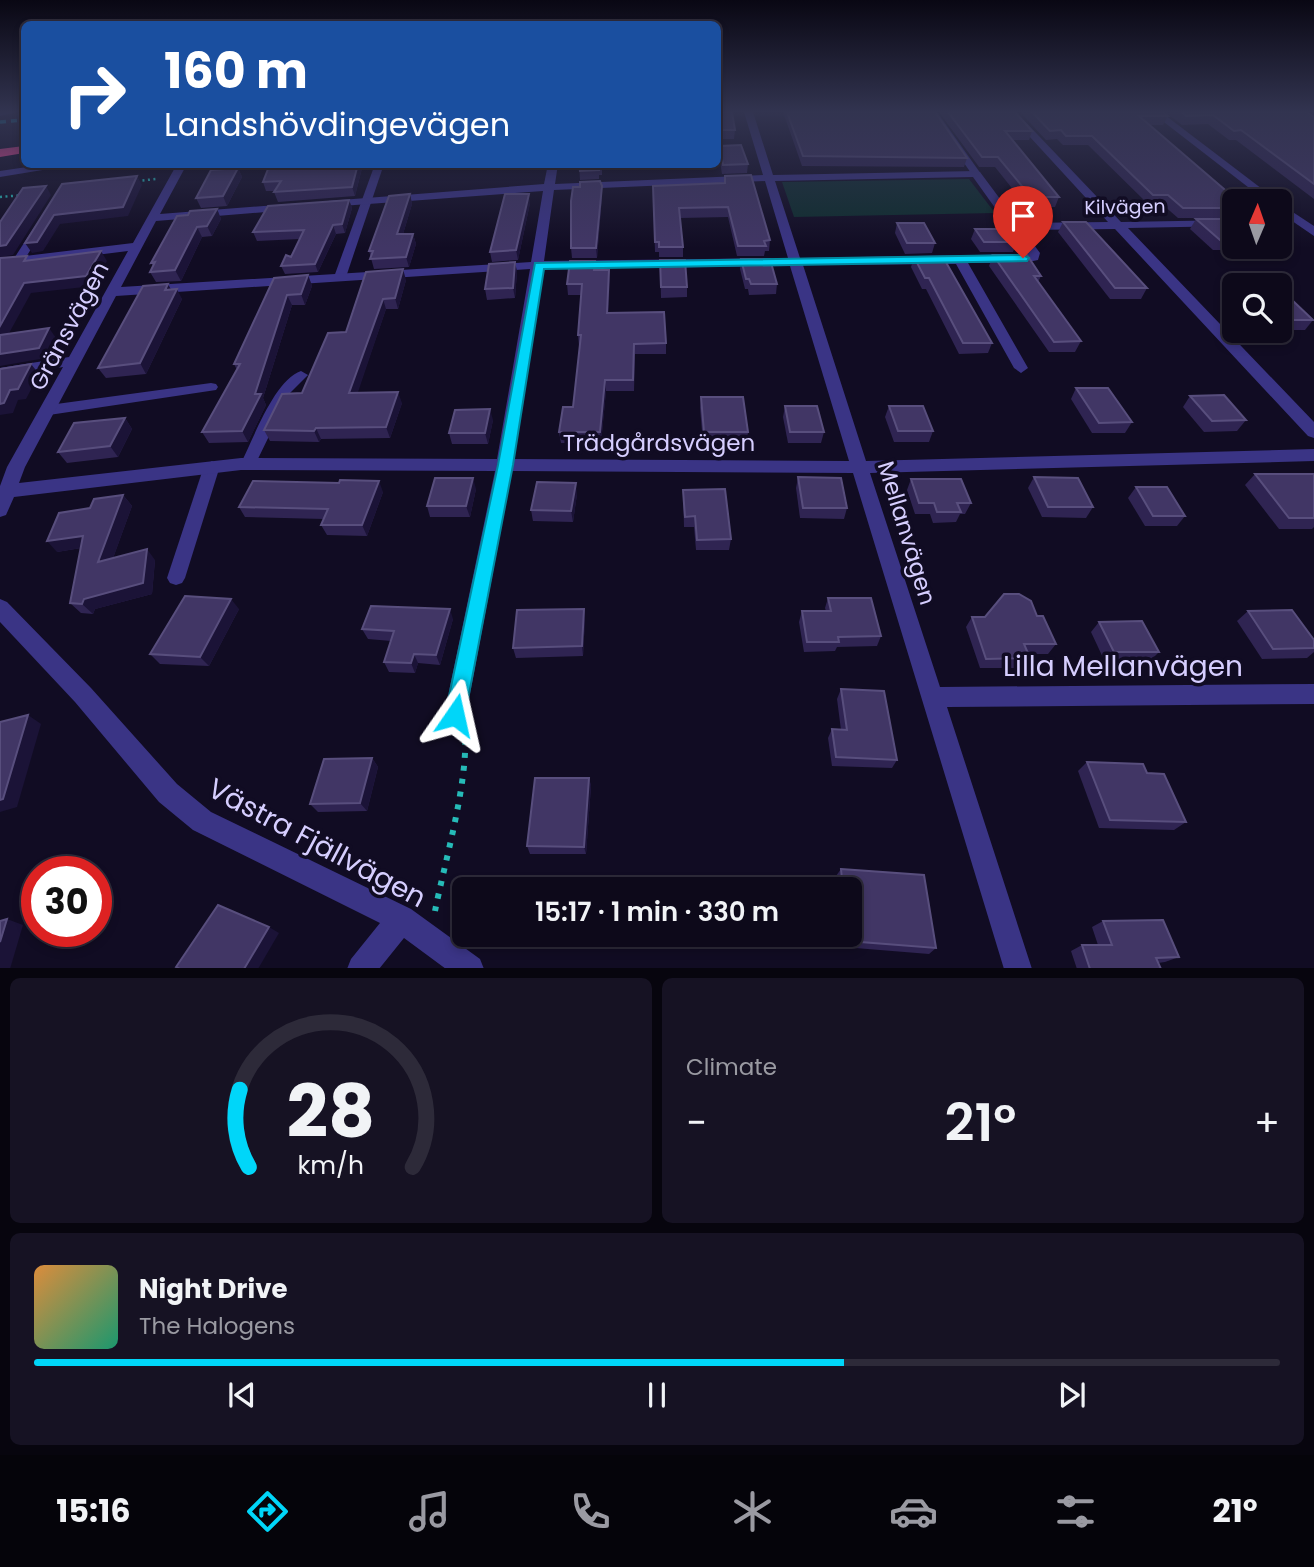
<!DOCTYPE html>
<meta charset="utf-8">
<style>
:root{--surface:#0d091a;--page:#161223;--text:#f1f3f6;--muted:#9a9aa2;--line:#2d2a39;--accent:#00d6f9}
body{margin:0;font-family:Poppins,sans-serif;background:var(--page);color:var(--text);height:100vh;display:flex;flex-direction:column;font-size:26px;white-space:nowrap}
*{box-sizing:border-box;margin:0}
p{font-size:23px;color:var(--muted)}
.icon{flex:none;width:38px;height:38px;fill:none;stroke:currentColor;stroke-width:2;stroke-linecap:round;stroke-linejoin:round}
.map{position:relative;height:968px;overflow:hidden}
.side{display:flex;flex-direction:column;gap:10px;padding:10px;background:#07050e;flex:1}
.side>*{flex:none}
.guide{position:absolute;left:21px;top:21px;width:700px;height:147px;border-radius:10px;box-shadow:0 4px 10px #0003,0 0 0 2px var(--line);background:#1a4fa0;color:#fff;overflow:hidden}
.needle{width:46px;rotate:2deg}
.fabs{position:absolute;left:1222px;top:189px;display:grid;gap:14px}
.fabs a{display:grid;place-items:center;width:70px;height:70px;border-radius:10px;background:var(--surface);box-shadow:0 4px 10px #0003,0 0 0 2px var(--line);font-size:35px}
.speed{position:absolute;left:21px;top:856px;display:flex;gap:14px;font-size:35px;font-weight:700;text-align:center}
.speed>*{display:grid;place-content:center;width:91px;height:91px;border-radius:50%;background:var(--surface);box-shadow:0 4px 10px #0003,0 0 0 2px var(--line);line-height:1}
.speed .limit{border:10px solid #d22;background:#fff;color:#111}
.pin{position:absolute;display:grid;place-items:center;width:60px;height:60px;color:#fff;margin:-72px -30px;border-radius:50% 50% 50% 0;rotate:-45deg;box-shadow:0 0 7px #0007}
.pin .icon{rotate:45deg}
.me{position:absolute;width:77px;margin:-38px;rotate:11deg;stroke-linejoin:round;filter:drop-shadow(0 0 5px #0008)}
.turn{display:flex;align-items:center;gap:24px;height:147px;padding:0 28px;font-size:32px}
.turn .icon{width:91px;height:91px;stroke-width:2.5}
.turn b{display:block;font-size:49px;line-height:60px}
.big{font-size:52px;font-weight:600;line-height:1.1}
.side .card{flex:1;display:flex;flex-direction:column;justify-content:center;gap:10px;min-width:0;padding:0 24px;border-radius:10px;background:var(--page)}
.side .dial{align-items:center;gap:0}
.dial svg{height:182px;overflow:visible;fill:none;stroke:var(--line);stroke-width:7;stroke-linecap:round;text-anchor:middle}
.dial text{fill:var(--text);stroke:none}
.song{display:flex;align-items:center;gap:21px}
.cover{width:84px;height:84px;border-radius:10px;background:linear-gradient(135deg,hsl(30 70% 55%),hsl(160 70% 35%))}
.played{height:7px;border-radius:4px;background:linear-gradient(90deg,var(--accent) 65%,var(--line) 65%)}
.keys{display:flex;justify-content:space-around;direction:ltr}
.heat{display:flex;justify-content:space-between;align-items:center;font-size:38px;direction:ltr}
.side .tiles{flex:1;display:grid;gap:10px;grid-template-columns:1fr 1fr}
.card:last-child{grid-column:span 2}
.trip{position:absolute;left:452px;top:877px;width:410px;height:70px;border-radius:10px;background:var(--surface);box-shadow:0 4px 10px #0003,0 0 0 2px var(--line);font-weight:600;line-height:70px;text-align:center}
.dock{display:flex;height:112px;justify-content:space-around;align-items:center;background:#05040a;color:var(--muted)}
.dock .icon{width:49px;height:49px}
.dock .current{color:var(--accent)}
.dock b{font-size:32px;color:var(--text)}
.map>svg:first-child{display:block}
.green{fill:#0f2d2e}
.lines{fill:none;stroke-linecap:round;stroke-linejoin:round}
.path-far1{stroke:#26bbb8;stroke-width:2.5;stroke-dasharray:2 3.5;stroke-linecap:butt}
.path{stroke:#26bbb8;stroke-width:6;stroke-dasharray:5 8;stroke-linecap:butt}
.service{fill:#3a3485;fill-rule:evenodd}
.minor{fill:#3a3485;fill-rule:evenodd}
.tertiary{fill:#3a3485;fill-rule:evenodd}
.motorway{fill:#ff4999;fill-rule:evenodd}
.rail{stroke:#00d6f9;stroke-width:3.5;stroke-dasharray:6 5;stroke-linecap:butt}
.wall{fill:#2f2452}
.shaded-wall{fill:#1b1337}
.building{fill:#413665;stroke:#584e7d;stroke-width:2}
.route{fill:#00d6f9;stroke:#008ba2;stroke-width:2}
.labels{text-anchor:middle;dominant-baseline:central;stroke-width:7;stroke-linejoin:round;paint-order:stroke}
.far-street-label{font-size:19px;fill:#d6ceff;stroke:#110c23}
.street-label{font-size:23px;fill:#d6ceff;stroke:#110c23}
.near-street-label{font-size:28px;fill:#d6ceff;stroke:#110c23}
</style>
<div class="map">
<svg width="1314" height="969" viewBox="0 0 1314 969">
<rect width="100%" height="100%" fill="#110c23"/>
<path class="green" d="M969,179L995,213L794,217L782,182Z"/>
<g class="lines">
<g class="path-far1">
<path d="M137,181L156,179"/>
<path d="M0,197L24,195"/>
</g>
<path class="path" d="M435,911C445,861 468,783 465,734"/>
<g class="service">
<path d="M0,112H18L0,116Z"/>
<path d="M929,112H937L981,174L979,176H973Z"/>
<path d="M375,164H384L346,277L336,279L334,277Z"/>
<path d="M35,226L44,228L23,262H15L13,260Z"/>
<path d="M301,371L308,375L290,393L253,469H243L240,465C253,440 274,380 301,371Z"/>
<path d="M211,383L216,384L218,387L216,390L49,415L42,410L49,405Z"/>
<path d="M212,461L220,466L185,578L182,583L176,585L170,583L167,578L204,466Z"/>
</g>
<g class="minor">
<path d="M744,112H753L773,175L976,171L980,172L1018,223L1108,222L1007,112H1016L1121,222L1234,220V226L1128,228L1314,422V438L1308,436L1115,229L1023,230L1040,253L1038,260L1023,263H968L1028,368L1021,373L1014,368L956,264L803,265L866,461L1314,449V461L870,473L940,687L1314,684V704L947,707L1032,969H1004L853,473L512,471L466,715L463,723L455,726L447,723L444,715L495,471L241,470L14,497L6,515L0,517V486L7,467L63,367L0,378V368L69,357L128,251L0,267V259L133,243L177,164H187L160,214L290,204L296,207L290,210L156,221L121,287L531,262L543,191L328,207L322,204L328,201L544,184L548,164H558L555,184L763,175ZM973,177L1028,254L800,258L775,181ZM765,181L788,258L544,261L554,190ZM790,266L849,461L514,459L543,269ZM530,269L497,459L241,458L19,483L25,467L116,296Z"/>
<path d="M1151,112H1161L1278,201H1266Z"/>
<path d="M1279,203L1314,226V236L1279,212Z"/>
<path d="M0,599L7,602L91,688L177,784L211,812L411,909L480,959L484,969H446L404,938L379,969H347L351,959L380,923L193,830L159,802L75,702L0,622Z"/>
</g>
<path class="tertiary" d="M47,164H79L0,177V171Z"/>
<path class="motorway" d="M24,146V153L0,157V149Z"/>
<path class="rail" d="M0,122L24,120"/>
</g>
<g class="wall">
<path d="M718,112L735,130L734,139H718Z"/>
<path d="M783,112H935L967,158L964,167L802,166Z"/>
<path d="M939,112H1015L1032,131L1029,140H1012L1059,197L1055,207H1027L995,167H979Z"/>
<path d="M1020,112H1163L1168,116L1163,125H1150L1234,201V218H1178L1162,204H1148L1088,145H1063L1057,139L1046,140Z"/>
<path d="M1165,112H1307L1314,117V199L1236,140H1229L1208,124L1182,125Z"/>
<path d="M720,146L748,164L747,173L722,174L719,155Z"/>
<path d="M363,164L355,196L278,202L274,192L275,191H266L263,182Z"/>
<path d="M579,164L602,166V175H599V179L580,180Z"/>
<path d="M238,168L242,177L227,206L201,208L196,198Z"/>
<path d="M725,176L770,240L769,251H765L764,256H737L728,217L680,218L683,247V257H659V252H655L653,186L725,183Z"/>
<path d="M602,186V196L597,258H572L571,248Z"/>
<path d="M410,194L412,204L403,234H413L416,244L409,267L374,269L369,251Z"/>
<path d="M349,200L352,208L345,233L336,234L318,272L285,274L281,266L291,257L300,239L257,241L253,232Z"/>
<path d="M530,203L518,260L492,262L490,252Z"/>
<path d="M217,209L221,219L212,236L202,237L181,281L156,282L150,272L153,266L151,263L188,215Z"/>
<path d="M1196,219L1234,237L1222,250H1213L1190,229Z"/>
<path d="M1063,222L1147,288L1141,299H1110L1058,232Z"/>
<path d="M897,223L935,243L932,253L905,254L895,233Z"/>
<path d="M975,229L1017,242L1013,252H980L971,239Z"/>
<path d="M993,255L1041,276L1038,282L1081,341L1075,352H1049L989,266Z"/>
<path d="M914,257L992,343L988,353L959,354L926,289H922L911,267Z"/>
<path d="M741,259L777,284L776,294L749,295L748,289H745L740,269Z"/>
<path d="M660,260L687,287V297L661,298Z"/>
<path d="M515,262L517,272L515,298L487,300L485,289Z"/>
<path d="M596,270H609L608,313L666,343V354H635L634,391H606L601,443H561L559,432L573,407L580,346H579L578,335L581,295H568L567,284Z"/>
<path d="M366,272L406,280L398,309H386L357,393L402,403L390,438L321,439L319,442L270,441L264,430L302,393L346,332Z"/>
<path d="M308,275L312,286L305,305H292L263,398L266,405L248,442L209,443L202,432L237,370L234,364L274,278Z"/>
<path d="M171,289L182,299L146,374L106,378L98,368Z"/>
<path d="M1279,299L1313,320L1305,330H1279Z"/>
<path d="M1076,388L1132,422L1125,433H1092L1071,399Z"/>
<path d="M1190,396L1246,420L1237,431L1204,432L1183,407Z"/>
<path d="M701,397L748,432L747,443H703L700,408Z"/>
<path d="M785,406L824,432L821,443H788L783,417Z"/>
<path d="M889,406L933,431L929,442H894L885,417Z"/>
<path d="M125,418L132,429L118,457L67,463L58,452Z"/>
<path d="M493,420L488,444H452L449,433Z"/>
<path d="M1255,474H1314V527L1312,529H1279L1245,485Z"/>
<path d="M798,477L847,508L844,519L800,518L796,488Z"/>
<path d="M1034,477L1093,507L1086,518L1042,517L1028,488Z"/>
<path d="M911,479L971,503L965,514H960L956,522L933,523L930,514H915L907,490Z"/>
<path d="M1136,487L1185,516L1177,526H1145L1128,498Z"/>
<path d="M476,489L470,517H430L427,506Z"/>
<path d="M683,490L731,539L729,550H696L694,527H684Z"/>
<path d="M383,492L367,536L327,535L321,525L324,519L245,517L239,507Z"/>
<path d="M577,494L573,522L533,521L531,510Z"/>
<path d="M123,495L132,506L113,558L155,560L152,594L95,609L93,614L81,613L70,603L81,548L57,552L90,508Z"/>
<path d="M828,598L881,636L877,646L837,647L835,651L804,652L799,622L802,611H826L825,608Z"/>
<path d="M239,609L209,666L160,664L150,654Z"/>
<path d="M1248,611L1314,640V652L1307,658L1262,659L1237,621Z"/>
<path d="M1037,616L1056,644L1048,654H1028L1030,658L1022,668H980L966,627L972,617Z"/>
<path d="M453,619L440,665L418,663L415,673L389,672L384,662L391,641L368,639L362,629Z"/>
<path d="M585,619L583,656L516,658L513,648Z"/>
<path d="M1099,622L1159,652L1149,662H1105L1091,632Z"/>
<path d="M841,689L897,760L892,768L832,766L828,738L832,729L841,730L837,699Z"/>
<path d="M372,758L378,767L367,811L318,812L310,804Z"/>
<path d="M1087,762L1147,773L1186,822L1174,830L1099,828L1078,771Z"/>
<path d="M589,778L591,786L586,854H530L527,846Z"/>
<path d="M841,869L936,948L929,954L843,947L842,934H849V889H838L836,876Z"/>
<path d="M1103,921L1179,957L1165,962L1158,963L1161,969H1077L1071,951L1082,945H1098L1092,927Z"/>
</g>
<g class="shaded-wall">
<path d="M358,164H363L355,196L352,187Z"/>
<path d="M238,168L242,177L227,206L223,196Z"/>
<path d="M137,176L142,185L128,216L60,224L43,251L32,253L25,243L54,215Z"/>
<path d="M46,186L51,195L13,255L0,257V246Z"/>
<path d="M602,186V196L597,258L596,248Z"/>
<path d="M410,194L412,204L400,244L397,234Z"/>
<path d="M529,194L530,203L518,260L516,250Z"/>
<path d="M349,200L352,208L345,233L342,224Z"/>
<path d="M217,209L221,219L212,236L207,226Z"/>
<path d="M333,225L336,234L318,272L315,264Z"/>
<path d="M197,227L202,237L181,281L175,270Z"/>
<path d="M413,234L416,244L409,267L406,257Z"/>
<path d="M1234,234V237L1222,250L1229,240Z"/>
<path d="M101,251L107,261L93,286L31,293L2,346L0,344V326L24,283Z"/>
<path d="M515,262L517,272L515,298L513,288Z"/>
<path d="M403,269L406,280L398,309L395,298Z"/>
<path d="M609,270L610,280L608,324L607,313Z"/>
<path d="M308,275L312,286L305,305L301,294Z"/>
<path d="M168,284L174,295L177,289L182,299L146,374L140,363Z"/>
<path d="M287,295L292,305L263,398L266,405L248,442L242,431Z"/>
<path d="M383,299L386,309L354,404L349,393Z"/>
<path d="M49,328L56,338L46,358L0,366V354Z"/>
<path d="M31,364L39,374L26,399L18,400L13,413L0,415V404Z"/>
<path d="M605,380L606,391L601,443L600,432Z"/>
<path d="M398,392L402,403L390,438L386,427Z"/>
<path d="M490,409L493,420L488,444L485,433Z"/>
<path d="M125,418L132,429L118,457L110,446Z"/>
<path d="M316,428L321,439L319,442L314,431Z"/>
<path d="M473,478L476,489L470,517L466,506Z"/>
<path d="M379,481L383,492L367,536L362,525Z"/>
<path d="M576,483L577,494L573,522L571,511Z"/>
<path d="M123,495L132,506L108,572L98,562Z"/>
<path d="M83,536L93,546L57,552L47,541Z"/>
<path d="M147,549L155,560L152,594L95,609L93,614L82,604L84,599Z"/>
<path d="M231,599L239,609L209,666L200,657Z"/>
<path d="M450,609L453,619L440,665L436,655Z"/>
<path d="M584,609L585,619L583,656L582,646Z"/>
<path d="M414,654L418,663L415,673L411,663Z"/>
<path d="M28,715L41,724L17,807L0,812V800Z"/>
<path d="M372,758L378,767L367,811L360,803Z"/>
<path d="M589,778L591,786L586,854L584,847Z"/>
<path d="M7,919L23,925L10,969H0V942Z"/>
<path d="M269,927L279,933L258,969H244Z"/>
</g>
<g class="building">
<path d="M718,112H732L735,130H718Z"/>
<path d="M787,112H935L967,158L803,156Z"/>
<path d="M948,112H1015L1032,131H1005L1059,197H1031L998,157H982Z"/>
<path d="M1032,112H1163L1168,116H1139L1238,201H1234V208H1183L1168,195H1153L1092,136H1066L1061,130L1050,131Z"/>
<path d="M1182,112H1307L1314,117V184L1241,130L1234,131L1213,115L1186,116Z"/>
<path d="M741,145L748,164L723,165L720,146Z"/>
<path d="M270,164H358L352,187L274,192L281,181L263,182Z"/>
<path d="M579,164H602V166H598L599,170L580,171Z"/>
<path d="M238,168L223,196L196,198L211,170Z"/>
<path d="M751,175L770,240L764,241L766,246H738L728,207L679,208L683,247H659V242H655L653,186L725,183V176Z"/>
<path d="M137,176L123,207L54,215L37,242L25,243L62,184Z"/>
<path d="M600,181L602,186L596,248H571V201L573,187H580V182Z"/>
<path d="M46,186L6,245L0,246V222L23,188Z"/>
<path d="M410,194L397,234H413L406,257L370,259L373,251H369L389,196Z"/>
<path d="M505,194H529L516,250L490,252Z"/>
<path d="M349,200L342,224L333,225L315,264L281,266L286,255L291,257L304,230L253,232L268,206Z"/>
<path d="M217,209L207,226L197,227L175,270L150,272L155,262L151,263L177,216L188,215L190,211Z"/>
<path d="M1196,219H1234V234L1229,240H1220Z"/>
<path d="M1063,222H1086L1147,288H1115Z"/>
<path d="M897,223H924L935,243H907Z"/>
<path d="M975,229H1008L1017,242H984Z"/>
<path d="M101,251L86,276L24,283L0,326V258L27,256L24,261Z"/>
<path d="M993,255H1027L1041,276H1034L1081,341L1054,342Z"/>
<path d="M914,257H943L992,343H963L929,278H925Z"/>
<path d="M741,259H770L777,284H751L749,279H746Z"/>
<path d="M660,260H685L687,287H661Z"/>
<path d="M570,261H595L594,270H609L607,313L664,312L666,343L634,344L633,380H605L600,432H559L563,407H573L581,335H578L582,284H567Z"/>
<path d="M515,262L513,288L485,289L489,264Z"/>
<path d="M403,269L395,298L383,299L349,393L398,392L386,427L316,428L314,431L264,430L282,394L302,393L328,333L346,332L366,272Z"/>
<path d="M308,275L301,294L287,295L255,394H261L242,431L202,432L240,364H234L274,278Z"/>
<path d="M168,284L165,290L177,289L140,363L98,368L143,286Z"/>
<path d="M1279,299H1291L1313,320H1279Z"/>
<path d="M49,328L39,348L0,354V335Z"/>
<path d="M31,364L18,389L10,390L4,403L0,404V369Z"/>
<path d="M1076,388H1108L1132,422L1099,423Z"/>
<path d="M1224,395L1246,420L1212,421L1190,396Z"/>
<path d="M701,397H743L748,432H704Z"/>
<path d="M785,406H817L824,432H790Z"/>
<path d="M889,406H923L933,431H898Z"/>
<path d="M490,409L485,433H449L455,410Z"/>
<path d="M125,418L110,446L58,452L74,423Z"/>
<path d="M1255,474H1314V518H1289Z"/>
<path d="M798,477L841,478L847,508H803Z"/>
<path d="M1034,477L1078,478L1093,507H1048Z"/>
<path d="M435,478H473L466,506H427Z"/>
<path d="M911,479H961L971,503H957L961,512H937L934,503H919Z"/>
<path d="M340,480L379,481L362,525H321L328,509L239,507L253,481L339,483Z"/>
<path d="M537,482L576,483L571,511L531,510Z"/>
<path d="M1136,487H1167L1185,516H1153Z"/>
<path d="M725,489L731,539L697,540L695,516L685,517L683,490Z"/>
<path d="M123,495L98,562L147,549L143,583L84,599L82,604L70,603L83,536L47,541L59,513L90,508L94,499Z"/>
<path d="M1004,594H1019L1031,601L1037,616H1043L1056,644H1024L1030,658L986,659L972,617H985Z"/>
<path d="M185,596L231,599L200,657L150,654Z"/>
<path d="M828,598H871L881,636L838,637L839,642H807L802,611H831Z"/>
<path d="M371,606L450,609L436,655L414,654L411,663L384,662L394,631L362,629Z"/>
<path d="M584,609L582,646L513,648L517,610Z"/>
<path d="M1292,610L1314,640V648L1273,649L1248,611Z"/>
<path d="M1142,621L1159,652H1114L1099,622Z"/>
<path d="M841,689L884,691L897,760L836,757L832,729L847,730Z"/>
<path d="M28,715L3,799L0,800V722Z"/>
<path d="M372,758L360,803L310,804L324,759Z"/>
<path d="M1087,762L1143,764L1147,773L1164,774L1186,822L1110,820Z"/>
<path d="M535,778H589L584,847L527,846Z"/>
<path d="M841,869L924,875L936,948L848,941L847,934H849V889H843Z"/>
<path d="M218,905L269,927L244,969H180L176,967Z"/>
<path d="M7,919L0,942V921Z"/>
<path d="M1163,920L1179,957L1156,958L1161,969H1090L1082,945H1112L1103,921Z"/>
</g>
<linearGradient id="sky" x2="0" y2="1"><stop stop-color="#090713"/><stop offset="0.45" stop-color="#323450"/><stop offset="1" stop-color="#323450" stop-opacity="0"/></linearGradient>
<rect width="1314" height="248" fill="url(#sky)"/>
<path class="route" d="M1023,255L1029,258L1027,261L544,269L513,465L465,715L462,722L455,725L448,722L445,715L498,465L535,263Z"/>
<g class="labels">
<g class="far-street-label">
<text transform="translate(1125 207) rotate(-1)">Kilvägen</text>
</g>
<g class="street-label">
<text transform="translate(69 326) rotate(-62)">Gränsvägen</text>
<text x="659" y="443">Trädgårdsvägen</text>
<text transform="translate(907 533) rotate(73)">Mellanvägen</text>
</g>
<g class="near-street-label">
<text x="1123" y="666">Lilla Mellanvägen</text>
<text transform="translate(317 843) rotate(28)">Västra Fjällvägen</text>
</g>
</g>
</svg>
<div class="fabs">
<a><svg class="needle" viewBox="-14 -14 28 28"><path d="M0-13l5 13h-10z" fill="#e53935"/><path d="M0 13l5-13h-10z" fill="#9a9aa2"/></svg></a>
<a><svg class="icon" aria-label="search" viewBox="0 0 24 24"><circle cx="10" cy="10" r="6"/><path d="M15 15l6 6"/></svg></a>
</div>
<div class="speed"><div class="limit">30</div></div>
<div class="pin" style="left:1023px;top:258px;background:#d93025"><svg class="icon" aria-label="arrive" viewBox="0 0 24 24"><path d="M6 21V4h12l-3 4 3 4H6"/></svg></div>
<svg class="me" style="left:455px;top:715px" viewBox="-20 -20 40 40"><path d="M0-17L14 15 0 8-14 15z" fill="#00d6f9" stroke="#fff" stroke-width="4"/></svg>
<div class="trip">15:17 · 1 min · 330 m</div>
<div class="guide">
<div class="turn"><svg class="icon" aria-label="right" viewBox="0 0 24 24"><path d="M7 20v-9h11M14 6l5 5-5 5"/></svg><div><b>160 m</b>Landshövdingevägen</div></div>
</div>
</div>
<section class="side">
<div class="tiles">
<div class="card dial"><svg viewBox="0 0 100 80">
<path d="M14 69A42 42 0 1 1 86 69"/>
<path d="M14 69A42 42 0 0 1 10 35" stroke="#00d6f9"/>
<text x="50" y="56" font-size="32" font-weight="700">28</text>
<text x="50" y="72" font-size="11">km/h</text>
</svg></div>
<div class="card"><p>Climate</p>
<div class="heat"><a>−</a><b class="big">21°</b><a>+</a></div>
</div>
<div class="card">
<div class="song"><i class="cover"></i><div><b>Night Drive</b><p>The Halogens</p></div></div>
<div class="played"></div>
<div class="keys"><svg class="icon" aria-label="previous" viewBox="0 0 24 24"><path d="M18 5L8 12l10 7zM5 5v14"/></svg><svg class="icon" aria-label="pause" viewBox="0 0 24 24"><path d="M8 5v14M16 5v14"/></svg><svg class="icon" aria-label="next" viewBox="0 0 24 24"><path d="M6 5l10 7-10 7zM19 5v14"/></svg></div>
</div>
</div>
</section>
<nav class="dock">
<b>15:16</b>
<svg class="icon current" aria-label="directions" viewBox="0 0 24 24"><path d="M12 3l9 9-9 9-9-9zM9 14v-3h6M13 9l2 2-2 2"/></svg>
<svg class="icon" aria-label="music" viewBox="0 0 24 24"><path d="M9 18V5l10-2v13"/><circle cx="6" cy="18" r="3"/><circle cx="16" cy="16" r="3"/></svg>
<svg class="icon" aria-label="phone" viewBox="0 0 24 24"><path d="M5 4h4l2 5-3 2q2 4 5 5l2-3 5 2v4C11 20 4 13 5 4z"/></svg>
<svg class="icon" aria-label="climate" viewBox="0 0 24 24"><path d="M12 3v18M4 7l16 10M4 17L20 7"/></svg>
<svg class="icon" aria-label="car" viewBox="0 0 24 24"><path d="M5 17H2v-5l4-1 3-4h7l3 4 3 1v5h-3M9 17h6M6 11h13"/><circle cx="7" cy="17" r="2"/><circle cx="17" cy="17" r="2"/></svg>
<svg class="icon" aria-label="filters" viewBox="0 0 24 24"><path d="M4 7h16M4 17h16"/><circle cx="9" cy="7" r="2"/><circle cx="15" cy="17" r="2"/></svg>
<b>21°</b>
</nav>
